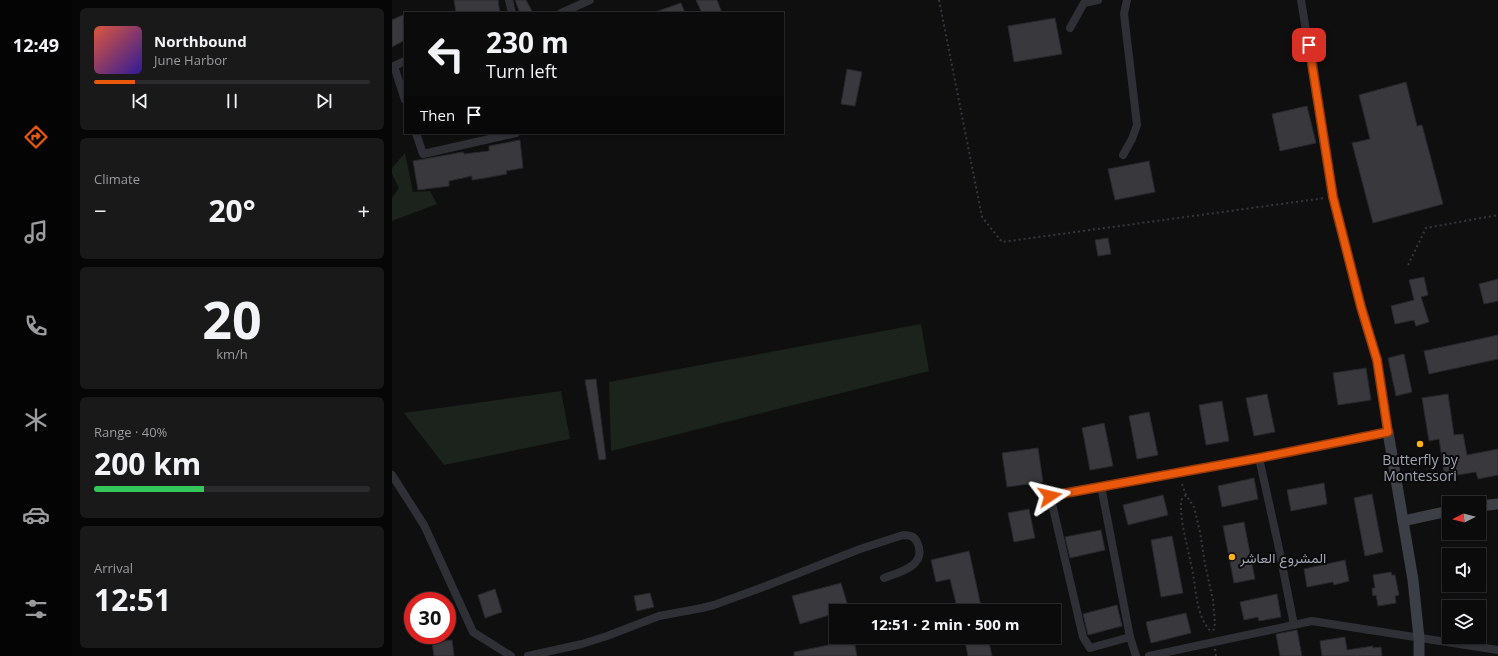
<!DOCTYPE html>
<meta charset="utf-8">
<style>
:root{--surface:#0b0b0c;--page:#19191a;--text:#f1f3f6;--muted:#9a9b9d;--line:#2b2b2d;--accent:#ea580c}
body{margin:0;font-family:"Open Sans",Vazirmatn,sans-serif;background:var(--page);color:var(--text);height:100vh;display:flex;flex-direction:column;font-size:15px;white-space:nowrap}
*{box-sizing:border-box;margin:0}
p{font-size:13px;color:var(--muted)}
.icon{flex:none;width:22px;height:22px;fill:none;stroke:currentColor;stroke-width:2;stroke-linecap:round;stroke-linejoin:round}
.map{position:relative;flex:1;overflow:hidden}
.side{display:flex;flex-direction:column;gap:8px;padding:8px;background:#060607;width:320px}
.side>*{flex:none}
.guide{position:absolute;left:12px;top:12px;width:380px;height:122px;border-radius:0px;box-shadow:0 1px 3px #0004,0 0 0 1px var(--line);background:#0b0b0c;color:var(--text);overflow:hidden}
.needle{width:26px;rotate:264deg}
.fabs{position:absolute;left:1050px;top:496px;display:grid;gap:8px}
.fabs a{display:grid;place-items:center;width:44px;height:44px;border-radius:0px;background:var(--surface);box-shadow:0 1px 3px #0004,0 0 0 1px var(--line);font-size:20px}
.speed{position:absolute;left:12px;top:592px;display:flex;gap:8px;font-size:20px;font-weight:700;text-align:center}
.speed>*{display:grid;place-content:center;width:52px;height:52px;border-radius:50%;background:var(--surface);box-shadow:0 1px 3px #0004,0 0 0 1px var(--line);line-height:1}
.speed .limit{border:6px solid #d22;background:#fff;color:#111}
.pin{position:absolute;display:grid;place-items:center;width:34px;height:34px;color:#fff;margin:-17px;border-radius:8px;box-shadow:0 2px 6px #0006}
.me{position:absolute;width:44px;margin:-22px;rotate:80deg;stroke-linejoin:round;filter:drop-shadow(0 0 3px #0008)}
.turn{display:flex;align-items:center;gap:14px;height:84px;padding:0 16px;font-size:18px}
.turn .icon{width:52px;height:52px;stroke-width:2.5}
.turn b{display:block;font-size:28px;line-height:34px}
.then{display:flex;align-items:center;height:38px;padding:0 16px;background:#0003;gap:8px;font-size:15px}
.big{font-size:30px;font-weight:700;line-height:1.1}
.side .card{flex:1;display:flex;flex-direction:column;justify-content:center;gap:6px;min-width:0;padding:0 14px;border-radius:6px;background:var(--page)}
.side .dial{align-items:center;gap:0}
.dial b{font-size:52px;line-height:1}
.song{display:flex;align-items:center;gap:12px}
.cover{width:48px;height:48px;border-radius:6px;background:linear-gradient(135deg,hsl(10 70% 55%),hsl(250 70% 35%))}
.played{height:4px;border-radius:2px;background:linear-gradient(90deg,var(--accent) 15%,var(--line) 15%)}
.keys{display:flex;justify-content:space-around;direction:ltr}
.heat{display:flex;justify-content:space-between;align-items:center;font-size:22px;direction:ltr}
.charge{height:6px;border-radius:3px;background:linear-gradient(90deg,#34c759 40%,var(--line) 0)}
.trip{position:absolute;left:437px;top:604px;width:232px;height:40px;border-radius:0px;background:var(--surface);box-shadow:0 1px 3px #0004,0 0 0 1px var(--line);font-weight:700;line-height:40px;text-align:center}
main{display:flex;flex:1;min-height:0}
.tabs{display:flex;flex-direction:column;width:72px;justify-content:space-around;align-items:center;background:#040405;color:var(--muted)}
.tabs .icon{width:28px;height:28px}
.tabs .on{color:var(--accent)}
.tabs b{font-size:18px;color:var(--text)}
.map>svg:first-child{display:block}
.green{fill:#1b231c}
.building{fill:#38383d;stroke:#28282c}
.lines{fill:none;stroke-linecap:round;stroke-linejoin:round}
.path{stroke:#35373d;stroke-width:2;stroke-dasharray:2 3;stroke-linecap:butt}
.street{stroke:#2f3036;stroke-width:8}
.secondary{stroke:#3d3f46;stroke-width:11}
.route-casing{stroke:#983908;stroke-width:10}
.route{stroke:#ea580c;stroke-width:7}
.poi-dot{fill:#ffb118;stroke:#0a0a0b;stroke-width:1.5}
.labels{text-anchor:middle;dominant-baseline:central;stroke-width:4;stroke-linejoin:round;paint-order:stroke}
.poi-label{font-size:14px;fill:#9ea4b3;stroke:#0a0a0b}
</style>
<main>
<nav class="tabs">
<b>12:49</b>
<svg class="icon on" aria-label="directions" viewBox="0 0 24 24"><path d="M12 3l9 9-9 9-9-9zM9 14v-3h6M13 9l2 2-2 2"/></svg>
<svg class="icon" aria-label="music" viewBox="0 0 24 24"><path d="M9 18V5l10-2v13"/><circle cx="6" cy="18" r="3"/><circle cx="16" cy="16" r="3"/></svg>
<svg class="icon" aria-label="phone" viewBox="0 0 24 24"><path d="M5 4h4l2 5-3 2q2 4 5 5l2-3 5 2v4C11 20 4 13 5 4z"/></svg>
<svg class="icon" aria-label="climate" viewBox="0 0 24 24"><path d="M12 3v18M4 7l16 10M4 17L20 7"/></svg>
<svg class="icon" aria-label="car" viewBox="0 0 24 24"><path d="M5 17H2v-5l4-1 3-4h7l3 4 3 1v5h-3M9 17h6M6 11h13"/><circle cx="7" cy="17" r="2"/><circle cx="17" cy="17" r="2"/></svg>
<svg class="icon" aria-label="filters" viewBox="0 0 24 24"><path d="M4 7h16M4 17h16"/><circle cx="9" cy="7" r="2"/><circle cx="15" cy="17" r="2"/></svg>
</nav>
<section class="side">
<div class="card">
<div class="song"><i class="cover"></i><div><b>Northbound</b><p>June Harbor</p></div></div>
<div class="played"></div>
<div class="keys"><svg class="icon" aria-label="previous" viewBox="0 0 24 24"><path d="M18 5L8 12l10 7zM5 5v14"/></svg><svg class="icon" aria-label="pause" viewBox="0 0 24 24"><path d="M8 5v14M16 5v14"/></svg><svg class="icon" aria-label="next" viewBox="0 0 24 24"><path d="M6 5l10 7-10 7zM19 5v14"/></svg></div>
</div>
<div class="card"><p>Climate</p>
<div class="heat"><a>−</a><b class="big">20°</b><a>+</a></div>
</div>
<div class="card dial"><b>20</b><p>km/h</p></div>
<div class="card"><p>Range · 40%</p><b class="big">200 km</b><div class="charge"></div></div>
<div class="card"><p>Arrival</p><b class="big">12:51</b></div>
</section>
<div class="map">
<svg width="1106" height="656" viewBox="0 0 1106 656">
<rect width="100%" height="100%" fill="#0f0f10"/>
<g class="green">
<path d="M13,153L21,192L38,191L45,204L0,221V198L7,188L0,174V168Z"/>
<path d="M529,324L537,371L219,451L217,382Z"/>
<path d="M169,391L178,439L52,465L12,413Z"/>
</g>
<g class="building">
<path d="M62,0H106L108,13H64Z"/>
<path d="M123,0H134L141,13H128Z"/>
<path d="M304,0H325L330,13H310Z"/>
<path d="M289,3L293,13H263V12Z"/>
<path d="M13,14V40L0,47V20Z"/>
<path d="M663,18L670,54L622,62L616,26Z"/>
<path d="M455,69L470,72L463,106L449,104Z"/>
<path d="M1014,82L1025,126L1030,125L1051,204L981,223L960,143L978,139L967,95Z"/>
<path d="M915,106L924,143L888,151L880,114Z"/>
<path d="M128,140L131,168L114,171L115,174L93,178L80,180V176L57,181V186L26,190L21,161L71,152L72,154L97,151V146Z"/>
<path d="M757,161L763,192L723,200L716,169Z"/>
<path d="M716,238L719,254L706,256L703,240Z"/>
<path d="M1032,277L1036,295L1029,297L1037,322L1024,326L1022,320L1003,324L999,306L1022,300L1017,280Z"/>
<path d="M1106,279V301L1092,304L1087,284Z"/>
<path d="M1106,335V359L1037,374L1032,351Z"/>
<path d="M1012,354L1020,392L1004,396L996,358Z"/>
<path d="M974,368L979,400L946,405L941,373Z"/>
<path d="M204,379L214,459L207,460L193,380Z"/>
<path d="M875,394L883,432L862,436L854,398Z"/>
<path d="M1056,394L1062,435L1071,434L1075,455L1106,449V475L1086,479L1084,472L1053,477L1047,439L1037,441L1030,398Z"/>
<path d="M830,401L837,441L814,445L807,405Z"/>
<path d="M757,412L766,455L745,459L737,416Z"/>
<path d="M712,423L721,466L698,470L690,428Z"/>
<path d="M646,448L651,482L615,487L610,453Z"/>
<path d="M862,478L866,499L830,507L826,486Z"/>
<path d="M932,483L935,504L899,511L895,490Z"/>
<path d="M980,494L991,552L973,556L962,498Z"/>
<path d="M771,495L776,515L736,525L731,505Z"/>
<path d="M637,509L643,538L622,542L616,513Z"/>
<path d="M852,522L863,579L842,583L831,526Z"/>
<path d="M709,530L713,550L678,558L673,537Z"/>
<path d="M780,536L791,593L769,597L759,540Z"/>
<path d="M577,551L590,611H566L558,579L544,582L539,560Z"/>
<path d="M953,560L957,581L942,585L941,582L915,587L912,569Z"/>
<path d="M999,572L1000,575H1003L1007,595L1003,596L1004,603L986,606L984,595L981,596L980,588H983L981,575Z"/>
<path d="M449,583L457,610L444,611V613L408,624L400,596Z"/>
<path d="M103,589L110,612L93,618L86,595Z"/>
<path d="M258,593L262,607L245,611L242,596Z"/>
<path d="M885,594L889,617L867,621L866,617L852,620L848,602Z"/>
<path d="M725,605L730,626L696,635L691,614Z"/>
<path d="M794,613L799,633L759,643L754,622Z"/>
<path d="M905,630L910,656H888L884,634Z"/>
<path d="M572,637H596L600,656H576Z"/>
<path d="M953,637L955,650L981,646V648L989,647L990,656H930L928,641Z"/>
<path d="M60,640L62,656H42L40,642Z"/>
<path d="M462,640L465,656H402V652Z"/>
</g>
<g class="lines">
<g class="path">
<path d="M547,0L590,217L610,242L933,198"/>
<path d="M1016,265L1034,228L1106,215"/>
<path d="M790,484L794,495L802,507L808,532L813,564L821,600L823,623L821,633"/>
<path d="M794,495L789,500C788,522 795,543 799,564C805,588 802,614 820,633"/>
<path d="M823,649L824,656"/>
</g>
<g class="street">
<path d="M117,0L120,13"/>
<path d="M169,13L198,0"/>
<path d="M678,28L692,3L706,0"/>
<path d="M2,66L13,100"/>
<path d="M0,67L13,61"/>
<path d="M24,133L31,154L124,133"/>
<path d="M731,155L740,139L745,125L732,14L735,0"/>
<path d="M867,458L886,544L902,625"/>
<path d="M0,475L32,525L81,632L119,656"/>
<path d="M709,486L738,637"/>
<path d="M136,656L190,644L215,636L267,616L310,608L322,605L374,586L468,549L511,535C518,535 522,536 525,542C536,565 509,572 492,578"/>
<path d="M744,656L738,637L698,648L691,637L658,495L867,458L996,432L985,360L969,307L941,197L909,0"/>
<path d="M757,656L920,621L1106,650"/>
</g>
<g class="secondary">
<path d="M996,432L1021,580L1027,638V656"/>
<path d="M1087,506L1106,504"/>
<path d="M1011,521L1057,511"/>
</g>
</g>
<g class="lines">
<g class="route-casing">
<path id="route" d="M658,496L867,458L996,432L985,360L969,307L941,197L917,45"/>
</g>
<use href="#route" class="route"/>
</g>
<g class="poi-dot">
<circle cx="1028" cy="444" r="4"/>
<circle cx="840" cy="557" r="4"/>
</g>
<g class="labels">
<g class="poi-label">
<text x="1028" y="459">Butterfly by<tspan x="1028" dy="16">Montessori</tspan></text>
<text x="848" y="557" text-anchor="start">المشروع العاشر</text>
</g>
</g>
</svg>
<div class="fabs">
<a><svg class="needle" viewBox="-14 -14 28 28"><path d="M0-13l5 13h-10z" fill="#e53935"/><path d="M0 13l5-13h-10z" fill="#9a9b9d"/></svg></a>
<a><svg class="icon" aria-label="sound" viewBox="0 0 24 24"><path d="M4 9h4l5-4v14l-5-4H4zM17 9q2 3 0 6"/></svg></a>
<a><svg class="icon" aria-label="layers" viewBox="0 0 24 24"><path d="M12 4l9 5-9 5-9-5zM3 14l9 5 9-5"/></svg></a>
</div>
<div class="speed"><div class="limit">30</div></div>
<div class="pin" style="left:917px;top:45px;background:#d93025"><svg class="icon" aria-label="arrive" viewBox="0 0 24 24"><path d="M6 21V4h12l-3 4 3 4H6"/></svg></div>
<svg class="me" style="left:658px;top:496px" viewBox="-20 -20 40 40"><path d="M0-17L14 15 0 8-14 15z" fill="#ea580c" stroke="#fff" stroke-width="4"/></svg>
<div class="trip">12:51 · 2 min · 500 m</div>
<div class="guide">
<div class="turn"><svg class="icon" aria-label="left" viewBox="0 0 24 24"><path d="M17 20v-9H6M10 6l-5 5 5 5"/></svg><div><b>230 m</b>Turn left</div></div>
<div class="then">Then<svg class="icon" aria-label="arrive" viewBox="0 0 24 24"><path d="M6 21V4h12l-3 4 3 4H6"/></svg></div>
</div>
</div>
</main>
